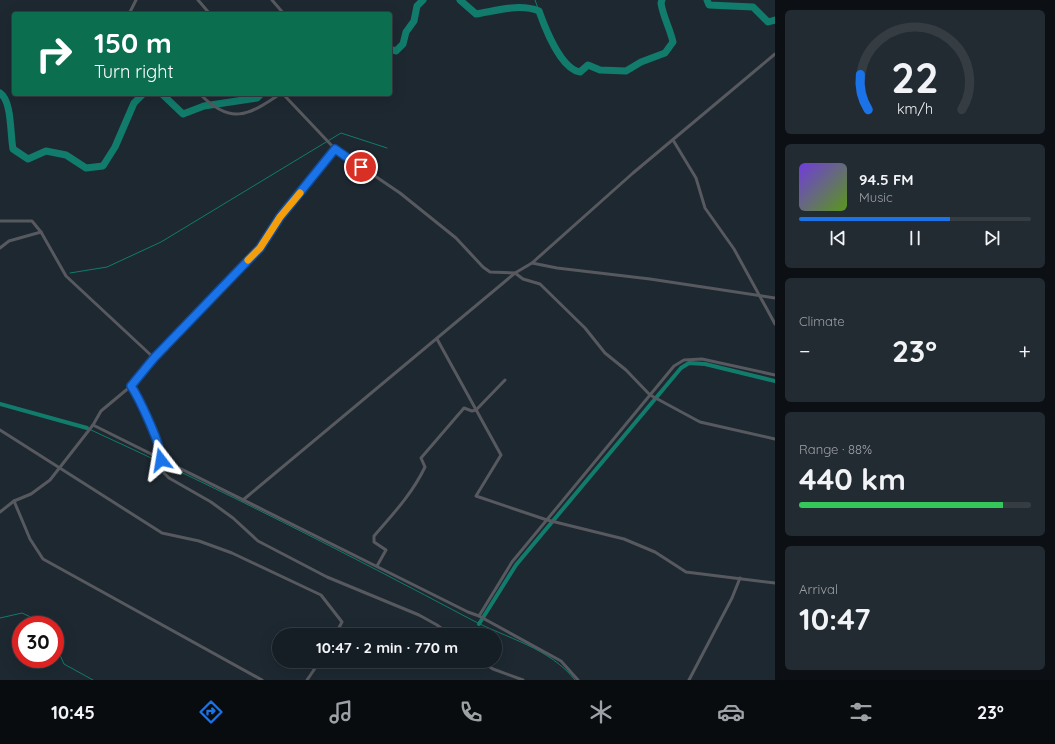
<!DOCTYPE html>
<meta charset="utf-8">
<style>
:root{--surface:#161e25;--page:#232b32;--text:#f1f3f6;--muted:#9ea2a7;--line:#353c42;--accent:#1a73e8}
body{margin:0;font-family:Quicksand,sans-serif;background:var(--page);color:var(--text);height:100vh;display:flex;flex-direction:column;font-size:15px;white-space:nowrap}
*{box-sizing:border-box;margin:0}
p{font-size:13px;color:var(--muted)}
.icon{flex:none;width:22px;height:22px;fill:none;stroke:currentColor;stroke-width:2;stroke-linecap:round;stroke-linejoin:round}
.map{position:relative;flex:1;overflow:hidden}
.panel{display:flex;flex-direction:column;gap:10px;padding:10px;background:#0c1014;width:280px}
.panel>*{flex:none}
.banner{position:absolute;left:12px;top:12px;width:380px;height:84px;border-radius:4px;box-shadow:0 4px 16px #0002,0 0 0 1px var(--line);background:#0b6e4f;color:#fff;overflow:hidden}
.speed{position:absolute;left:12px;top:616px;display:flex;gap:8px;font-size:20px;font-weight:700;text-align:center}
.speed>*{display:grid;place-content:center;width:52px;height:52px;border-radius:50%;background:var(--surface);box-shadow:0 4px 16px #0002,0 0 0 1px var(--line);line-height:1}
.speed .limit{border:6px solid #d22;background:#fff;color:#111}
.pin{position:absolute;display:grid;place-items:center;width:34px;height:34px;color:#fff;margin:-17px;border:2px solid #fff;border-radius:50%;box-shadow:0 1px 4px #0007}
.me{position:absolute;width:44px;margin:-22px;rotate:346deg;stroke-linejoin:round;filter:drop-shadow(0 0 3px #0008)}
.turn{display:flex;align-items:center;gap:14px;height:84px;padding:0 16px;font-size:18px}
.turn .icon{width:52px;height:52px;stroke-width:2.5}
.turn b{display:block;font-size:28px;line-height:34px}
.big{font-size:30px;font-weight:800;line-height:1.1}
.panel .card{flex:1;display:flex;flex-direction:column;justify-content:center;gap:6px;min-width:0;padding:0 14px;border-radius:6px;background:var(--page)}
.panel .dial{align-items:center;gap:0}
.dial svg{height:104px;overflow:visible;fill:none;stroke:var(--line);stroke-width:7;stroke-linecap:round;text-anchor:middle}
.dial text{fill:var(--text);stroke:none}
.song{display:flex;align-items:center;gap:12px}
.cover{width:48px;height:48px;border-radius:6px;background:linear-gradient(135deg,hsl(260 70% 55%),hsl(90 70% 35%))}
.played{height:4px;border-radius:2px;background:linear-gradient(90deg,var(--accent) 65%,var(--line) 65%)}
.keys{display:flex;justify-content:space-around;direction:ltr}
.heat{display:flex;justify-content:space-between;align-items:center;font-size:22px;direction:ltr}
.charge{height:6px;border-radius:3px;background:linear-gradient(90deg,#34c759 88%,var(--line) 0)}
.trip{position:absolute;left:272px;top:628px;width:230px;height:40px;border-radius:20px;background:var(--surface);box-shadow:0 4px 16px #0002,0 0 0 1px var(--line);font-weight:800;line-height:40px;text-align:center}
.tab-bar{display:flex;height:64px;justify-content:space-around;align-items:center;background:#090c0f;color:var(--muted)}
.tab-bar .icon{width:28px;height:28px}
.tab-bar .active{color:var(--accent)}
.tab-bar b{font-size:18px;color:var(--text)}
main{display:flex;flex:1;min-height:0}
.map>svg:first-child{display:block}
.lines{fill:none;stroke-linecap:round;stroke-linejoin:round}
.stream{stroke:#117c6b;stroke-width:1}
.canal{stroke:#117c6b;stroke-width:4}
.river{stroke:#117c6b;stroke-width:7}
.minor{stroke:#57595f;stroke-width:3}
.route-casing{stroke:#114b97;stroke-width:10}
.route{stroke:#1a73e8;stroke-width:7}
.slow{stroke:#f59e0b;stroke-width:7}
</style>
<main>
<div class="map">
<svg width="775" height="680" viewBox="0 0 775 680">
<rect width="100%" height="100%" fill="#1d2831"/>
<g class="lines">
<g class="stream">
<path d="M535,0L539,11"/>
<path d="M70,273L107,267L161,242L341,133L387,148"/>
<path d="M91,430C220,489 346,553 472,620C506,638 550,648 575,680"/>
<path d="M0,618L22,613L37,620L38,625"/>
<path d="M55,644L64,664L93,680"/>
</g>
<g class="canal">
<path d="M0,404L87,428"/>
<path d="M479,624L516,565L681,368L689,363L705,364L775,381"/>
</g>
<g class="river">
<path d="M460,0L476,14C496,11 519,3 539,11C545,28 561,69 580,72L588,65L600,70L626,71L641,62L665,53L673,42C670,28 663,17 661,3L662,0"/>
<path d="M707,0L709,5L753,7L768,22L775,20"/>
<path d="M390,49L396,51L403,44L406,32L414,21L417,6L423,0"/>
<path d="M0,93C12,101 10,133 13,149L28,159L46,151L66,155L86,168L103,166L115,147L134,103L143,94"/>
<path d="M162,94L183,114L204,106L257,98L261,94"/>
</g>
<g class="minor">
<path d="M198,0L210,14"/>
<path d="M272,0L284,14"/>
<path d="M129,14L136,0"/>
<path d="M200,94C230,125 248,116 280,94"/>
<path d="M283,94L335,149L400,193L456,238L483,267L490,272L515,273L523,279L540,284L585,328L605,353L626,370L650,395L700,422L775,439"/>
<path d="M673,140L696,178L705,208L734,249L775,324"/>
<path d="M0,221H32L41,232"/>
<path d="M0,248L9,241L41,232L66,276L154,358"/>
<path d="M532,263L557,268L650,279L775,298"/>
<path d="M437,339L501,455L476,496L547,520L624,539L655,552L686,572L775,583"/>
<path d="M131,386C138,396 163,448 162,459C162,462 159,465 159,468L169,478L211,502L233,518L258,541L327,577L419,615L437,625L450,635"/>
<path d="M93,425L468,612L479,616L561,661L578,680"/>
<path d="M0,430L162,533L199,541L232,553L321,595L342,622L335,635"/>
<path d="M243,500L515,273L532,263L633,173L775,54"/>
<path d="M14,501L30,539L43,559L262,680"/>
<path d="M0,512L14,501L31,494L50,480L93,425L101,411L131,386L154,358L260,248L280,217L335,149"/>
<path d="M377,566L386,550L374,542V536C393,514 412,494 425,467L421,458L464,408L472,411L476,410L505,380"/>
<path d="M479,616L512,562L674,366L684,360L702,359L775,375"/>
<path d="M480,661L493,669L523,680"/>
<path d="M307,680L320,661"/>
<path d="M689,680L732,598L740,578"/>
</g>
</g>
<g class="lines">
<g class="route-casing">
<path id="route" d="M161,460C163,448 139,398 131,386L154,358L260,248L280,217L335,149L361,167"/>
</g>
<use href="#route" class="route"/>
<path class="slow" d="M248,260L260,248L280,217L300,193"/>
</g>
</svg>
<div class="speed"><div class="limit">30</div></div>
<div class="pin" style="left:361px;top:167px;background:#d93025"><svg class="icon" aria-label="arrive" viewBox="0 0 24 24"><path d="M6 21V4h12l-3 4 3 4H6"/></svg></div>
<svg class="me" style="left:161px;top:460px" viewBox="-20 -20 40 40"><path d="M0-17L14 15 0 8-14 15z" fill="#1a73e8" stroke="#fff" stroke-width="4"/></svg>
<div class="trip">10:47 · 2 min · 770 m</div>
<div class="banner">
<div class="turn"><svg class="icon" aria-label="right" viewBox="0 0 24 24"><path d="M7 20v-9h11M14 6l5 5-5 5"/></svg><div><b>150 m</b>Turn right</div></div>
</div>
</div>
<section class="panel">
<div class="card dial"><svg viewBox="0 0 100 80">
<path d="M14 69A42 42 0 1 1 86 69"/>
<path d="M14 69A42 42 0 0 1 8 42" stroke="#1a73e8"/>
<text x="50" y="56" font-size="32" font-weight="700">22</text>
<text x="50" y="72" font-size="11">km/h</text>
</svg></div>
<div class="card">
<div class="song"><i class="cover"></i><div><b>94.5 FM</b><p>Music</p></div></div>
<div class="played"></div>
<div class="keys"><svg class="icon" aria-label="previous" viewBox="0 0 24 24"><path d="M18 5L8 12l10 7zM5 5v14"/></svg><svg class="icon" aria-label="pause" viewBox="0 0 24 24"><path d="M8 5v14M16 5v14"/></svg><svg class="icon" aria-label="next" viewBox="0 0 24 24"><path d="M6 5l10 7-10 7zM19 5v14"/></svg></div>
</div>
<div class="card"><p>Climate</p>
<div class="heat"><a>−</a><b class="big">23°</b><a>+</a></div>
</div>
<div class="card"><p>Range · 88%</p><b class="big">440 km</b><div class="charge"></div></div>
<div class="card"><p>Arrival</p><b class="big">10:47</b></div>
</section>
</main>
<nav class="tab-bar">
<b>10:45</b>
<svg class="icon active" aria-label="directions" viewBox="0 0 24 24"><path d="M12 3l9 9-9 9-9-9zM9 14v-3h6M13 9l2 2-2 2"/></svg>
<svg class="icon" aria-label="music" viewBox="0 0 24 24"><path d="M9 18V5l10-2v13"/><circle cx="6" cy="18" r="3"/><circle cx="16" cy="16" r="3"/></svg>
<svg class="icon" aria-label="phone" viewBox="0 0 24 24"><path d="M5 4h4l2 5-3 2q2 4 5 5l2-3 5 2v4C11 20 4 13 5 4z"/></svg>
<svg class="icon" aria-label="climate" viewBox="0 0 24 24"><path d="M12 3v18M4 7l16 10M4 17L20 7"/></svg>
<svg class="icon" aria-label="car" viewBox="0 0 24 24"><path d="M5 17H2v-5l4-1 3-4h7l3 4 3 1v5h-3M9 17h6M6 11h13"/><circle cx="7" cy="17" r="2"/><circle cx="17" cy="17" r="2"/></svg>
<svg class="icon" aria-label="filters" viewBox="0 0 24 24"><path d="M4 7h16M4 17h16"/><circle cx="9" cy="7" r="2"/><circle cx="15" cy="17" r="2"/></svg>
<b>23°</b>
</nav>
